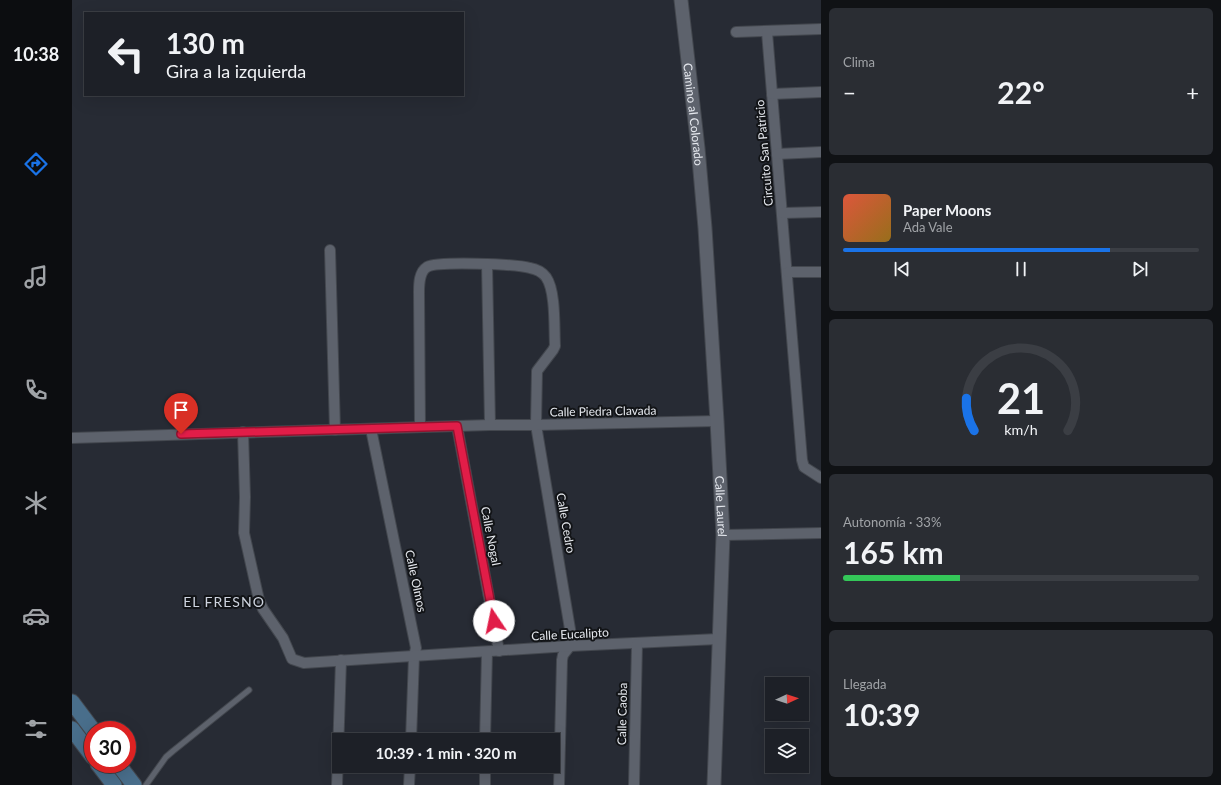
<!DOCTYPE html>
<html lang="es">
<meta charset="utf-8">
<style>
:root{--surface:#1d2027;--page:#2a2d33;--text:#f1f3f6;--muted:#a0a3a7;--line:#3b3e44;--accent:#1a73e8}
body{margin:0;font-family:Lato,sans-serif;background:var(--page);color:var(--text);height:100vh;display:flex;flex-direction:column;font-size:15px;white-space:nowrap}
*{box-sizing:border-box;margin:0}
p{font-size:13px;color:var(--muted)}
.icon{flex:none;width:22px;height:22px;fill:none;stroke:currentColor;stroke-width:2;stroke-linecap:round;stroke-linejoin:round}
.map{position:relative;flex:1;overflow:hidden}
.drawer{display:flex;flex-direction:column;gap:8px;padding:8px;background:#101215;width:400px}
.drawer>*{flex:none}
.hud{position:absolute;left:12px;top:12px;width:380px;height:84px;border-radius:0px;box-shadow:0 4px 16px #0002,0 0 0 1px var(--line);background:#1d2027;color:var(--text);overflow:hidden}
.needle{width:26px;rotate:87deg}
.tools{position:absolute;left:693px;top:677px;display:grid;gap:8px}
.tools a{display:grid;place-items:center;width:44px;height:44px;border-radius:0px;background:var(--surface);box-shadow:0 4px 16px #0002,0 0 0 1px var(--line);font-size:20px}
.speed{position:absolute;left:12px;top:721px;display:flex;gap:8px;font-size:20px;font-weight:700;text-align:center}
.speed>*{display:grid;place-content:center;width:52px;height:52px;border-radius:50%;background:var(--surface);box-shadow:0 4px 16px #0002,0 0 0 1px var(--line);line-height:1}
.speed .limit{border:6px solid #d22;background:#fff;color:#111}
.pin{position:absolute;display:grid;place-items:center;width:34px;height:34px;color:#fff;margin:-41px -17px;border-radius:50% 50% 50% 0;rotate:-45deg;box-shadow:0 0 4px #0007}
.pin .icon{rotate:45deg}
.me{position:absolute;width:44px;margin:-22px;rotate:349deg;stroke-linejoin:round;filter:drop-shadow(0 0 3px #0008)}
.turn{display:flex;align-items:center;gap:14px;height:84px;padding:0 16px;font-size:18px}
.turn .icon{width:52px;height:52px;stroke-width:2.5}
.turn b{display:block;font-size:28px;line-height:34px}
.big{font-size:30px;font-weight:700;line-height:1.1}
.drawer .card{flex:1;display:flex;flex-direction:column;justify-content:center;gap:6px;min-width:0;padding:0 14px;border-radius:6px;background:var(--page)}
.drawer .dial{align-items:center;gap:0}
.dial svg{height:104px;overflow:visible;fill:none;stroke:var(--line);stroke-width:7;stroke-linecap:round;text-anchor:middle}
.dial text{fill:var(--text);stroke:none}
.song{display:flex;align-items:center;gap:12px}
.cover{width:48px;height:48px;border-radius:6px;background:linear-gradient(135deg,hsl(10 70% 55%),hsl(40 70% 35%))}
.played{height:4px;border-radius:2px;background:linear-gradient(90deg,var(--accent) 75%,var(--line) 75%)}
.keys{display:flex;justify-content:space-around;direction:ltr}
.heat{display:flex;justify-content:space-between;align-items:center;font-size:22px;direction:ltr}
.charge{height:6px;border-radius:3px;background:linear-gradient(90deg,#34c759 33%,var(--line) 0)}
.trip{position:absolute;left:260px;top:733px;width:228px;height:40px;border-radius:0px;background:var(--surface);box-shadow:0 4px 16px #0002,0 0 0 1px var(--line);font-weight:700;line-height:40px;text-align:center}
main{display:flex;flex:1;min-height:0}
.tab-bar{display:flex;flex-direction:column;width:72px;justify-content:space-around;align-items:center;background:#0c0d10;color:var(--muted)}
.tab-bar .icon{width:28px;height:28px}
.tab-bar .on{color:var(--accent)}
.tab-bar b{font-size:18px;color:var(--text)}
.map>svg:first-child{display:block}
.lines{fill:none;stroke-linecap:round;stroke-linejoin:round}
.service-casing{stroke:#43474e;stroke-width:7}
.minor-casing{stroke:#43474e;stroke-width:12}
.tertiary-casing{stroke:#43474e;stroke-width:15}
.secondary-casing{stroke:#43474e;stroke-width:17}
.service{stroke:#5d626c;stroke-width:5}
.minor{stroke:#5d626c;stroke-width:10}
.tertiary{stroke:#5d626c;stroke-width:13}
.secondary{stroke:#496e8b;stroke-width:15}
.route-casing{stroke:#92132f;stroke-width:10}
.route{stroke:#e11d48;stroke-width:7}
.labels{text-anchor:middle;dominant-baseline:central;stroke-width:4;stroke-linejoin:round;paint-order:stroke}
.street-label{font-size:12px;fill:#e5e8ee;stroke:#121417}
.quarter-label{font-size:14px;letter-spacing:1px;fill:#cdd3de;stroke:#121417}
</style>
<main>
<nav class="tab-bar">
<b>10:38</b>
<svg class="icon on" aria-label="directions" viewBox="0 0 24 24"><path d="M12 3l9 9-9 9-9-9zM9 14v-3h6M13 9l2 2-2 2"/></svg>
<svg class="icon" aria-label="music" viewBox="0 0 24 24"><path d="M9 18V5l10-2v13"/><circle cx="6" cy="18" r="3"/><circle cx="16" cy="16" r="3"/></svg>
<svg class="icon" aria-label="phone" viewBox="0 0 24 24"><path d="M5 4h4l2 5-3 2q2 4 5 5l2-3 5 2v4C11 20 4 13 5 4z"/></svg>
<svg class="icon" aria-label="climate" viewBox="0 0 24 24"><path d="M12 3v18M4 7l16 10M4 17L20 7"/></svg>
<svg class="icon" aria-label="car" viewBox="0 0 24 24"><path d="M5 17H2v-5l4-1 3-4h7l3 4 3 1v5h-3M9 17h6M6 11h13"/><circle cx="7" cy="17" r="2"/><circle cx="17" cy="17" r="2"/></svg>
<svg class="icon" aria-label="filters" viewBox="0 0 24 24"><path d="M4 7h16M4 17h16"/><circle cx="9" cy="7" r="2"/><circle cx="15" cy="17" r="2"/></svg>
</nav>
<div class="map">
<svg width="749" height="785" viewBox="0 0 749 785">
<rect width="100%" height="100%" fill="#272b34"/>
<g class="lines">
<g class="service-casing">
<path id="service" d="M74,785L94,757L101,751L177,690"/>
</g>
<g class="minor-casing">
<g id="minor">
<path d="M664,32L749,29"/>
<path d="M695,32L730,460L732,467L749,478"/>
<path d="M700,94L749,92"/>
<path d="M705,154L749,152"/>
<path d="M711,213L749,212"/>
<path d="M258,250L263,430"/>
<path d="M415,264L418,425"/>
<path d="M716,272H749"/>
<path d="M385,426L427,651"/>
<path d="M348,427L347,292C347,284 347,272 355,267C366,261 444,264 458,268C464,269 470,272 474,277C484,291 482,328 483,346L481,350L465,371L464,425L499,635L498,646L491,655L490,660L487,785"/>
<path d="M299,429L344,648L342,656L339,740"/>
<path d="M171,432L173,497L172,533L187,600L191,609L211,638L220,659L232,663L498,646L646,639"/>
<path d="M0,438L418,425H464L645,421"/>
<path d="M651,535L749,533"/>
<path d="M413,740L415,652"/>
<path d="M265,785L269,660"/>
<path d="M337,785L338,766"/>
<path d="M413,785V766"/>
<path d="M562,785L565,644"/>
</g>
</g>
<g class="tertiary-casing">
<g id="tertiary">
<path id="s1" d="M609,0L626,148L633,228L645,421L651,535L642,785"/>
</g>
</g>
<g class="secondary-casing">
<g id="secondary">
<path d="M0,702L21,730"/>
<path d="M0,729L21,757"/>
<path d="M26,764L42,785"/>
<path d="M46,764L62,785"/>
</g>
</g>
<use href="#service" class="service"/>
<use href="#minor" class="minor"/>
<use href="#tertiary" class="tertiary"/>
<use href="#secondary" class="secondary"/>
</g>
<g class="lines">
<g class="route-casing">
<path id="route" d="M109,434L385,426L422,621"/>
</g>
<use href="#route" class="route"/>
</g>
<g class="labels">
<g class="street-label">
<text stroke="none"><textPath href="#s1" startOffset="115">Camino al Colorado</textPath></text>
<text transform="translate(692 153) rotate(-95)">Circuito San Patricio</text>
<text transform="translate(531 411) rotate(-1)">Calle Piedra Clavada</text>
<text stroke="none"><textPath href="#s1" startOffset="508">Calle Laurel</textPath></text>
<text transform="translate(494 523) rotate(80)">Calle Cedro</text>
<text transform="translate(419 536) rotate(79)">Calle Nogal</text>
<text transform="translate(344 581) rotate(78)">Calle Olmos</text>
<text transform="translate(498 634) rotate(-3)">Calle Eucalipto</text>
<text transform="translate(550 714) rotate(-89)">Calle Caoba</text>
</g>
<g class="quarter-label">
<text x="152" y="601">EL FRESNO</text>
</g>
</g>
</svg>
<div class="tools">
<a><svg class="needle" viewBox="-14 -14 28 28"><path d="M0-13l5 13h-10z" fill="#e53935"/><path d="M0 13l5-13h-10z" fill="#a0a3a7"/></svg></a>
<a><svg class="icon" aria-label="layers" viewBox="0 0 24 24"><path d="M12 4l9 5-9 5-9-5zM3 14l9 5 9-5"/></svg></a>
</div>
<div class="speed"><div class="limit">30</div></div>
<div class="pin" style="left:109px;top:434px;background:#d93025"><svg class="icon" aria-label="arrive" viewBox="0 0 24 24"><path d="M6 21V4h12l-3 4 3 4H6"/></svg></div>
<svg class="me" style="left:422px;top:621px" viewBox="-20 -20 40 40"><circle r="19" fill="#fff"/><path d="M0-13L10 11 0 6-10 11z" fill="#e11d48"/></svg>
<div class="trip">10:39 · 1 min · 320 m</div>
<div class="hud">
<div class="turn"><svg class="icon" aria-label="left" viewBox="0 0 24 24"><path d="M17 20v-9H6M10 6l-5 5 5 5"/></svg><div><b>130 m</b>Gira a la izquierda</div></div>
</div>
</div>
<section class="drawer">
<div class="card"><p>Clima</p>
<div class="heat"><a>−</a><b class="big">22°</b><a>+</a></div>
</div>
<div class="card">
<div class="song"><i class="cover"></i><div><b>Paper Moons</b><p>Ada Vale</p></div></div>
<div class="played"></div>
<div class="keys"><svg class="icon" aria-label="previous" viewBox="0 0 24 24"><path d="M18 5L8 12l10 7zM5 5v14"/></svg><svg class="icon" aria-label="pause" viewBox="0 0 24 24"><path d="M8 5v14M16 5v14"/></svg><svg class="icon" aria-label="next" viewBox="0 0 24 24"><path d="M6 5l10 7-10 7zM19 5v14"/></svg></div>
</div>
<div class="card dial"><svg viewBox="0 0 100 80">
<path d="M14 69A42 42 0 1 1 86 69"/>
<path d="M14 69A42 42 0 0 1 8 44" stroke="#1a73e8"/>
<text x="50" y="56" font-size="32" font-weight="700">21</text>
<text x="50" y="72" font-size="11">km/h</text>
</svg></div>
<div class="card"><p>Autonomía · 33%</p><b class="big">165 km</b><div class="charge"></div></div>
<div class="card"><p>Llegada</p><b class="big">10:39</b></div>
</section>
</main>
